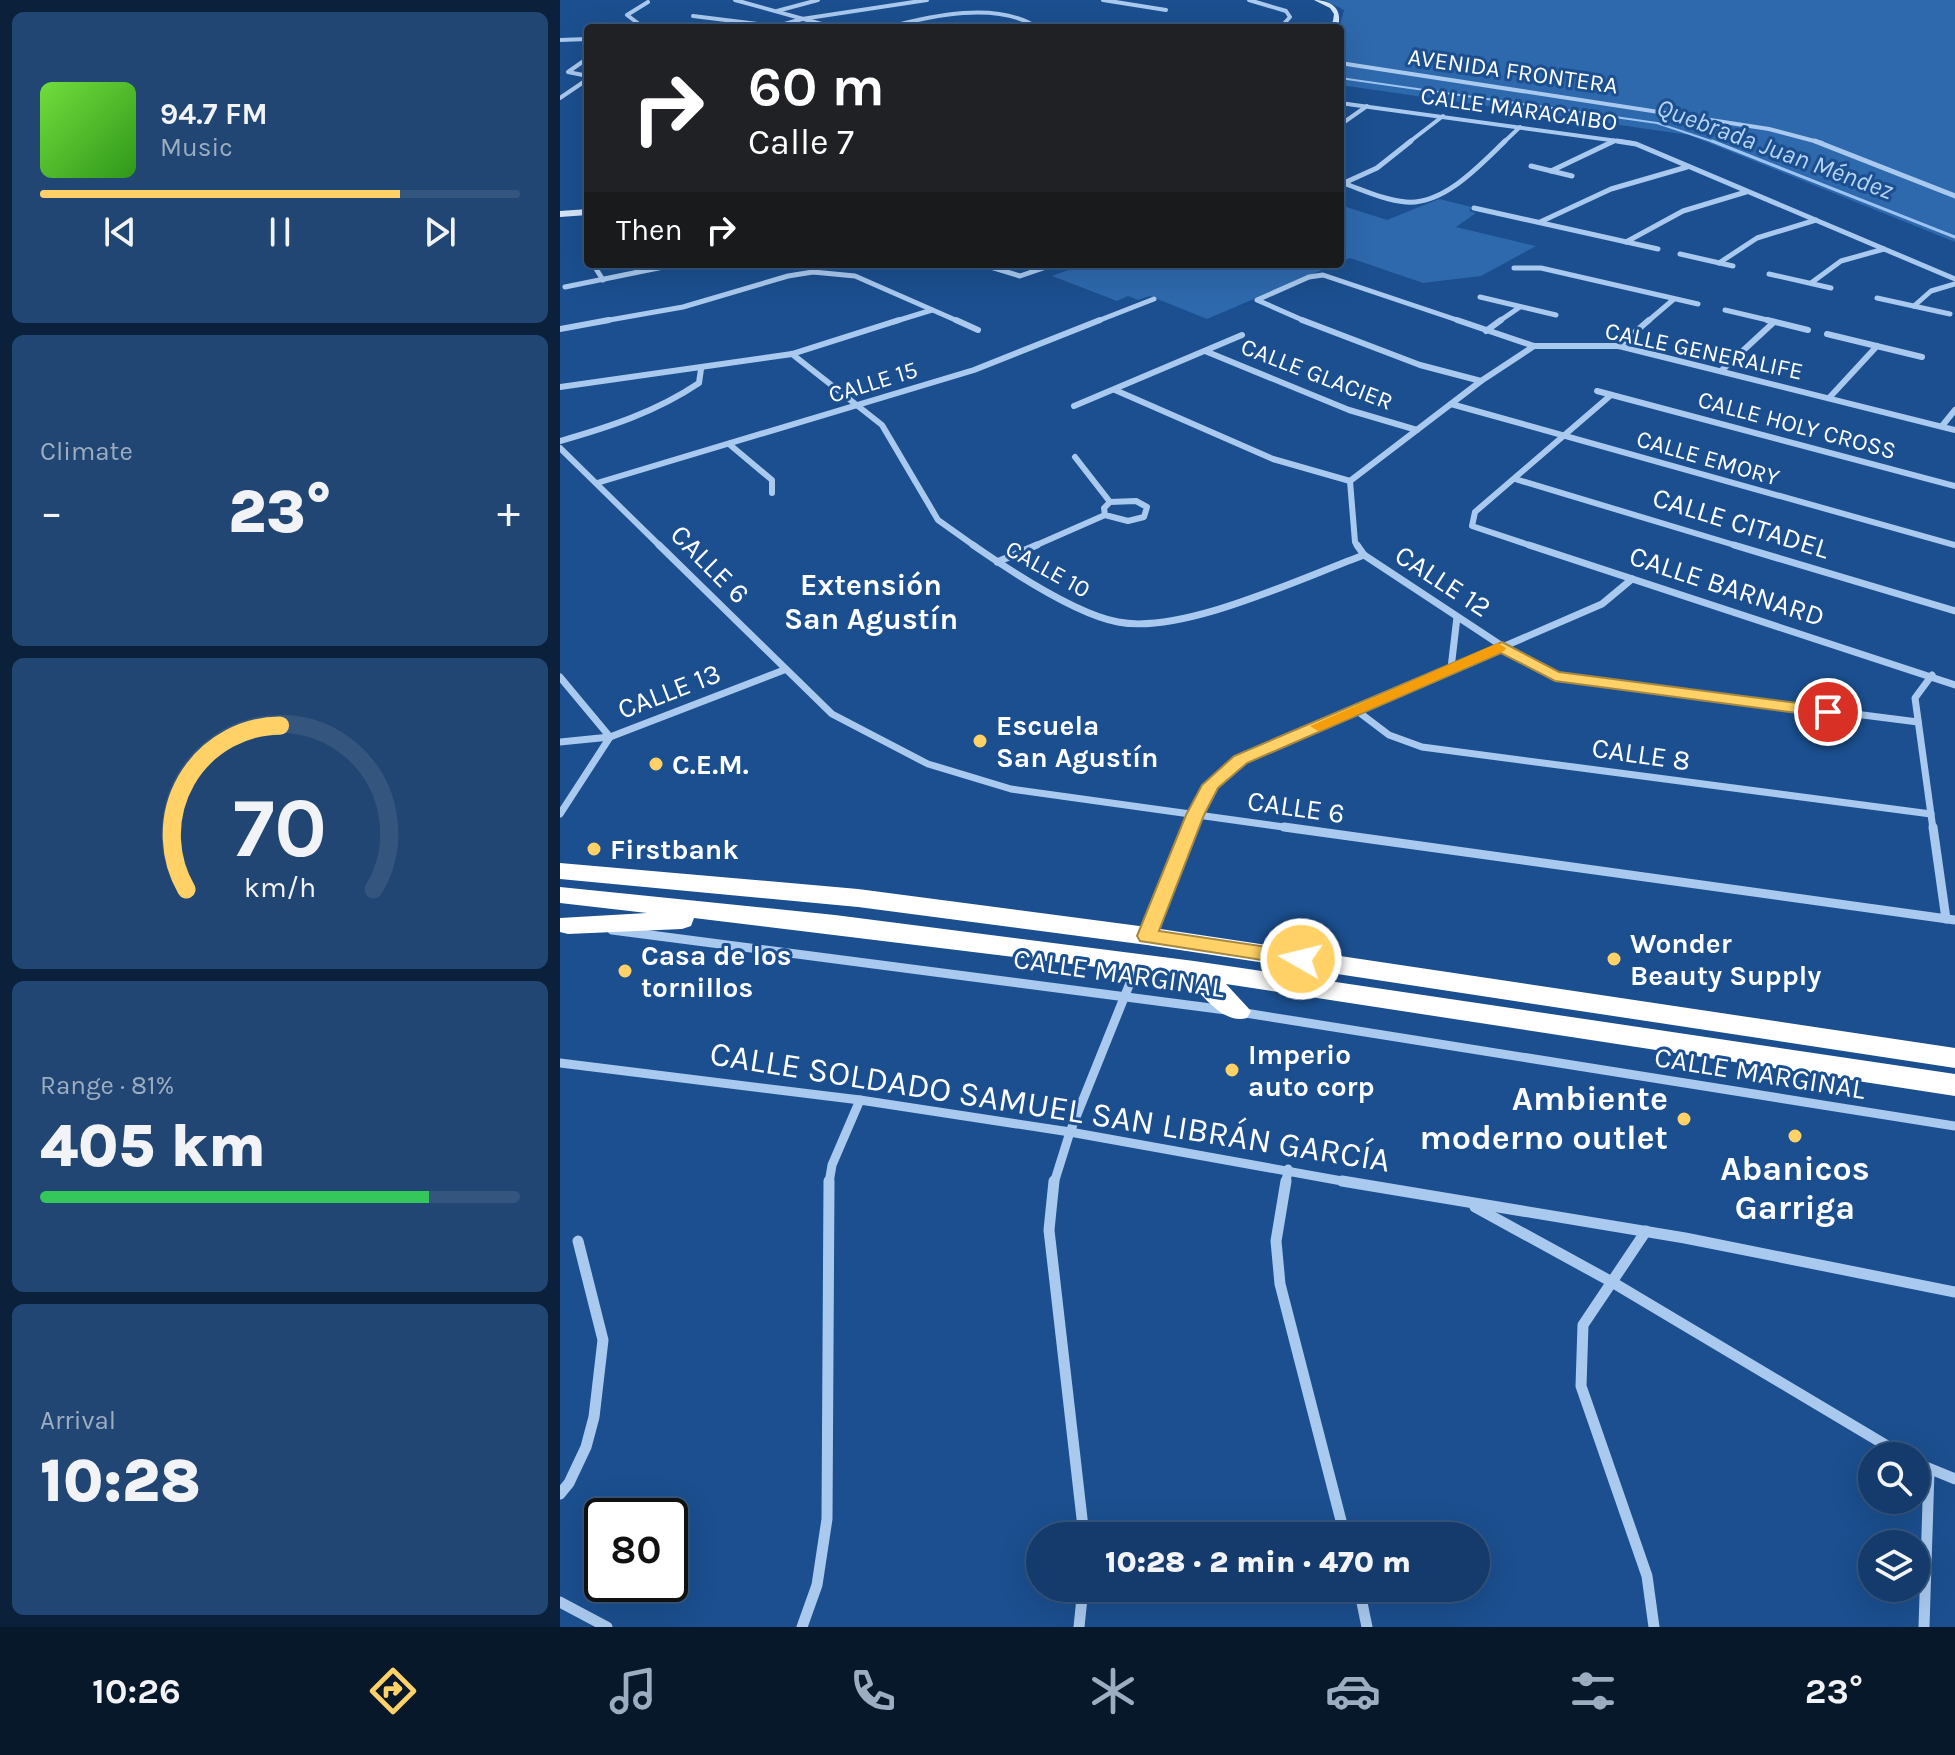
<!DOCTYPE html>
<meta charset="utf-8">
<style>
:root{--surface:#143b6b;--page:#214673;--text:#f1f3f6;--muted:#9dadc1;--line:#33557e;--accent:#ffd166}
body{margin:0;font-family:Karla,sans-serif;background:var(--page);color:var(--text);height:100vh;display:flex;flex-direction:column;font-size:30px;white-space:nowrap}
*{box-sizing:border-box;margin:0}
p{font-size:26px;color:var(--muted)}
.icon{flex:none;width:44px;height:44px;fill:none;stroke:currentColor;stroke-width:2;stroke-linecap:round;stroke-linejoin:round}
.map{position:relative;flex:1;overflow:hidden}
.panel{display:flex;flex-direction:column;gap:12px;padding:12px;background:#0b203b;width:560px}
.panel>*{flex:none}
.guide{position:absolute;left:24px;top:24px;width:760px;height:244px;border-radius:8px;box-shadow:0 8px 32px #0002,0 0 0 2px var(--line);background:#202124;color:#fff;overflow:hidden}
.buttons{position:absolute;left:1298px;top:1442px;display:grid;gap:16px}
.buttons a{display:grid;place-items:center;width:72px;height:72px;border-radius:50%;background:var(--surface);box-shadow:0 8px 32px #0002,0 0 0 2px var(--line);font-size:40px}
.speed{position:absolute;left:24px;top:1498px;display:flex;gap:16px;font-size:40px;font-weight:700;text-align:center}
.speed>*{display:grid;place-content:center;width:104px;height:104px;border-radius:50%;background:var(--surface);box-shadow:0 8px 32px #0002,0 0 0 2px var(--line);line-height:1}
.speed .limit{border:4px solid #111;border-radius:12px;background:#fff;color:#111}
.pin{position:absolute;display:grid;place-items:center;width:68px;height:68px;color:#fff;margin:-34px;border:4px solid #fff;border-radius:50%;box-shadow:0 2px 8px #0007}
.me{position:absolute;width:88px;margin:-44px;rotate:278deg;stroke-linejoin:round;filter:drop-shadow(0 0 6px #0008)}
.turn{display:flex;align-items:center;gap:28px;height:168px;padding:0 32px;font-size:36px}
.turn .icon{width:104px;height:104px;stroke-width:2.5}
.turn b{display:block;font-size:56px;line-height:68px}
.then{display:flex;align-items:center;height:76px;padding:0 32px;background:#0003;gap:16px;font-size:30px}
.big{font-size:60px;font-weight:800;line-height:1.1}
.panel .tile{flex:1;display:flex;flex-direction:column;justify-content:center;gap:12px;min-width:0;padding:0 28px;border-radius:12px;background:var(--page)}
.panel .dial{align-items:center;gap:0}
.dial svg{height:208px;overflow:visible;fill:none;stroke:var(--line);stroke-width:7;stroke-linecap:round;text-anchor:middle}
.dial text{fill:var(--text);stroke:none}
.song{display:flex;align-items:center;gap:24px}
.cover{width:96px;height:96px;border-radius:12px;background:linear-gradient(135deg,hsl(100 70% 55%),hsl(110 70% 35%))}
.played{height:8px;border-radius:4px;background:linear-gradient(90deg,var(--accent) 75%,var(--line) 75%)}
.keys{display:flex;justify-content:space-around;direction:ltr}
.heat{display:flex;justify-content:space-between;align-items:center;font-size:44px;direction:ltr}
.charge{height:12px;border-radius:6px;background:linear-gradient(90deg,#34c759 81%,var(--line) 0)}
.trip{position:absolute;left:466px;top:1522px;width:464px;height:80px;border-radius:40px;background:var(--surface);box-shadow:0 8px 32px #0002,0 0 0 2px var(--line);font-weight:800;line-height:80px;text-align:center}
.dock{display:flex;height:128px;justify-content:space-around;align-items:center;background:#08182b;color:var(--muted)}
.dock .icon{width:56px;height:56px}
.dock .current{color:var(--accent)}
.dock b{font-size:36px;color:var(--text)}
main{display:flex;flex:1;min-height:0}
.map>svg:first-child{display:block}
.green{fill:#2e69ad}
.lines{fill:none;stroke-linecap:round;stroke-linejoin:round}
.stream-far1{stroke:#9cc4f0;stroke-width:2}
.stream{stroke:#9cc4f0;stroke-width:3}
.street-far5{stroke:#a9c9ee;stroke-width:4}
.street-far4{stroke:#a9c9ee;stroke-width:5}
.street-far3{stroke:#a9c9ee;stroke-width:6}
.street-far2{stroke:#a9c9ee;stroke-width:7}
.street-far1{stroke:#a9c9ee;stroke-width:9}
.street{stroke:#a9c9ee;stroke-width:11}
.secondary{fill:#d6e6fa;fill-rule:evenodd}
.highway{fill:#fff;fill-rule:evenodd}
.route{fill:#ffd166;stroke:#a68842;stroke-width:2}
.slow{fill:#f59e0b}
.poi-dot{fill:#ffd166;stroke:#1b4f8f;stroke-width:3}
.labels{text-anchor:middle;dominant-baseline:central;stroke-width:6;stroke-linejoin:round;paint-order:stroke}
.far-street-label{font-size:24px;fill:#fff;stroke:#1b4f8f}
.far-water-label{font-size:26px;font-style:italic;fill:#b5d3f5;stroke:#1b4f8f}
.street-label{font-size:28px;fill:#fff;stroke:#1b4f8f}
.poi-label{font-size:28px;font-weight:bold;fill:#fff;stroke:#1b4f8f;text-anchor:start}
.neighbourhood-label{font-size:30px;font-weight:bold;fill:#fff;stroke:#1b4f8f}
.near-poi-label{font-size:34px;font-weight:bold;fill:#fff;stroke:#1b4f8f;text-anchor:end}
.near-street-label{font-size:34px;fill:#fff;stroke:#1b4f8f}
</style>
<main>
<section class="panel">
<div class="tile">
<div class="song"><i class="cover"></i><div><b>94.7 FM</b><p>Music</p></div></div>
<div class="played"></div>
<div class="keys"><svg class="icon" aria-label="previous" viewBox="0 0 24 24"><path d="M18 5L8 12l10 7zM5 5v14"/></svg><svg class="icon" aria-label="pause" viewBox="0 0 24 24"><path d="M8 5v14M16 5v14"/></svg><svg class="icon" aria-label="next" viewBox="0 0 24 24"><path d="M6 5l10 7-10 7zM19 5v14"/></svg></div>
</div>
<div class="tile"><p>Climate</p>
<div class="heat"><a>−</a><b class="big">23°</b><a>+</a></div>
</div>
<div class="tile dial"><svg viewBox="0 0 100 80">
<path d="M14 69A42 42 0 1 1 86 69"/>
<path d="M14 69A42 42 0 0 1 50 6" stroke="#ffd166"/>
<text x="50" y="56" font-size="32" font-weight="700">70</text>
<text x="50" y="72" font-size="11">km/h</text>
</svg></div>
<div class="tile"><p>Range · 81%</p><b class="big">405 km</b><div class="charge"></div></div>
<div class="tile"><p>Arrival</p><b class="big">10:28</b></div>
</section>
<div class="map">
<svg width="1395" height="1627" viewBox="0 0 1395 1627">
<rect width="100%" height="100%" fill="#1b4f8f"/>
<g class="green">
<path d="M764,0H1395V242L1129,135L780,85L779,28L784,10Z"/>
<path d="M879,199L912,207L909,211L916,213L896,227L976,246L921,276L863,283L790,258L780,262V205L827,220Z"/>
<path d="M525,264H776L647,319L590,296L578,300L568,296L557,301L492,276Z"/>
</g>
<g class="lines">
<path class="stream-far1" d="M780,78L1097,123L1157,143"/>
<path class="stream" d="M1152,141L1395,237"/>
<g class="street-far5">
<path d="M175,0L276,28"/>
<path d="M543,0L606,10"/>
<path d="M689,0L726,11L730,17L720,28"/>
<path d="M217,11L258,0"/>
<path d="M133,16L215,26"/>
<path d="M77,28L79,24L67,15L88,2"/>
<path d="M211,28L242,19L367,0"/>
<path d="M325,28C370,16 437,0 478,28"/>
<path d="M662,28L720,27"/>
<path d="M0,40L28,39"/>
<path d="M28,58L8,72L28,76"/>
<path d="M780,63L1209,129L1262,143"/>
<path d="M0,98L28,79"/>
<path d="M780,103L1072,143"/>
<path d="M780,125L807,106"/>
<path d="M848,143L883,116"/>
<path d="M943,143L960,127"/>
<path d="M1050,143L1055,141"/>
</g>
<g class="street-far4">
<path d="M1057,141L1076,144L1395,279"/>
<path d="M1255,141L1395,196"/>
<path d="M971,166L1012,176"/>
<path d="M991,171L1054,141"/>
<path d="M780,182C801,189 823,200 846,202C884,205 920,165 945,141"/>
<path d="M784,183L817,168L851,141"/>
<path d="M914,208L1098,249"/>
<path d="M980,222L1051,189L1127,167"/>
<path d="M1066,242L1123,211L1186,192"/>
<path d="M1120,254L1173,266"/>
<path d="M1159,263L1197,238L1256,220"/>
<path d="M33,264L43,280"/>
<path d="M421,264L460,276L495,264"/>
<path d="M954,268H981L1138,304"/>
<path d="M1209,274L1271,288"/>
<path d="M1251,283L1281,261L1324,249"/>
<path d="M5,287L113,265"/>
<path d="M920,297L996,315"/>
<path d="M1317,298L1390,314"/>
<path d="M1354,306L1371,291L1395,284"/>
<path d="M1165,310L1216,322"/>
<path d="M38,322L123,307L228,276L253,272L295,276L400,322"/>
<path d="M333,322L372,310"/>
<path d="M535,322L594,299"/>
<path d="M747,322L697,300L749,277L763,275L903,322"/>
<path d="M938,322L960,307"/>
<path d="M1087,322L1114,299"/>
</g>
<g class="street-far3">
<path d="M396,320L418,330"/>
<path d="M742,320L860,365L921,381"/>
<path d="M897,320L974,346H1059L1395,430"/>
<path d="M1207,320L1248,330"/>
<path d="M0,329L49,320"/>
<path d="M926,331L941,320"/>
<path d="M1267,334L1362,357"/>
<path d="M1059,346L1089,320"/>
<path d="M645,351L789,410L857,430"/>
<path d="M232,354L322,425L378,520L416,547"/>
<path d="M1161,371L1214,322"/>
<path d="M0,387L232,354L339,320"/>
<path d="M555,390L713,459L790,481"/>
<path d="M1037,391L1395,486"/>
<path d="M1269,398L1317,346"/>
<path d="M891,404L1395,545"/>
<path d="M514,406L682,335"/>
<path d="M1382,426L1395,410"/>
<path d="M0,441C49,427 96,412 139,383L141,369"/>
<path d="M169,444L212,480V493"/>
<path d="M0,448L101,547"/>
<path d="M515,457L550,502"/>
<path d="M955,479L1181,547"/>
<path d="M37,483L414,370L540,320"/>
<path d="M576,501L587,507L584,517L568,521L545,515L544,508L550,502Z"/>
<path d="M472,547L545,515"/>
<path d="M798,547L795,542L790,481L921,381L974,346"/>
<path d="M975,547L912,526L915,512L1051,395"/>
</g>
<g class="street-far2">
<path d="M99,545L272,714L368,764L451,789L738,829"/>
<path d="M413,545C449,570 516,614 558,622C622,635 741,578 804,555"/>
<path d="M797,545L804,555L942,646L995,676L1358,722"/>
<path d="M969,545L1395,685"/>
<path d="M1174,545L1395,611"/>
<path d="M437,562L477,545"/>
<path d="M891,668L897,617"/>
<path d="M1372,675L1355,698L1373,829"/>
<path d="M0,677L50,737"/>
<path d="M796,710L829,735L862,747L1371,814"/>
<path d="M0,742L50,737"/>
<path d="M0,814L50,737L224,670"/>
<path d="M629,829L651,785L681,760L1042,604L1072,579"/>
</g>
<g class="street-far1">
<path d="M724,827L1395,920"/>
<path d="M1373,827L1386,919"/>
<path d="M52,930L666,1010"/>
<path d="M587,935L630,827"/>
<path d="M679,1012L1395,1126"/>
<path d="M0,1063L300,1100L510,1132L793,1183"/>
<path d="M269,1183L272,1165L300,1100"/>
<path d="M494,1183L510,1132L578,963"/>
<path d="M726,1183L728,1169"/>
</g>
<g class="street">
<path d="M494,1181L489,1230L524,1536"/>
<path d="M726,1181L716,1241L720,1284L785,1536"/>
<path d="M782,1181L1125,1238L1395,1292"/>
<path d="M915,1207L1052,1282L1344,1456"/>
<path d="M1086,1231L1023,1325L1021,1386L1087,1576L1094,1627"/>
<path d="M1356,1463L1395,1479"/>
<path d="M0,1494L9,1483L26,1447L34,1417L43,1340L18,1241"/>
<path d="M799,1588L807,1627"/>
<path d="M0,1602L47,1627"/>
<path d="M242,1627L257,1585L267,1519L269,1181"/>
<path d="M519,1627L523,1588"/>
<path d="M1364,1627L1369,1471"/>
</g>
<g class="secondary">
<path d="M754,0C768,0 781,6 779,22L774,28H767L773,21L774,14L770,8Z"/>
<path d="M28,209V215L0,217V211Z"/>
</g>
<g class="highway">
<path d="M0,863L298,889L587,927L1395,1048V1068L587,945L298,907L0,879Z"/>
<path d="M0,887L275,915L634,961L1395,1074V1096L666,984L691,1011L687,1018C663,1025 642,994 626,978L134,918L131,926L122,929L8,934L0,932V918L87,913L0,903Z"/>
</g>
</g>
<path class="route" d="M942,642L999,672L1268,707L1277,712L1268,717L995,681L941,653L687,763L658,788L644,815L599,931L741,952L748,954L751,959L748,964L741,966L580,941L577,936L626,815L642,785L674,756Z"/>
<path class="slow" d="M938,643L946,648L944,651L764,729L758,731L750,726Z"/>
<g class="poi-dot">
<circle cx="420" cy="741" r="8"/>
<circle cx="96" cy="764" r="8"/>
<circle cx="34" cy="849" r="8"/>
<circle cx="1054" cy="959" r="8"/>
<circle cx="65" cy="971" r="8"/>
<circle cx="672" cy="1070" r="8"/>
<circle cx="1124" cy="1119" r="8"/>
<circle cx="1235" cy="1136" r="8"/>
</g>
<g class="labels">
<g class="far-street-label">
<text transform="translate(953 71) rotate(8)">AVENIDA FRONTERA</text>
<text transform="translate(959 109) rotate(8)">CALLE MARACAIBO</text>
<text transform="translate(1144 351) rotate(12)">CALLE GENERALIFE</text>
<text transform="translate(757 374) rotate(21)">CALLE GLACIER</text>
<text transform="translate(313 382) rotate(-17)">CALLE 15</text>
<text transform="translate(1237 425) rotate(15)">CALLE HOLY CROSS</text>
<text transform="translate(1148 458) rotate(16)">CALLE EMORY</text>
<text transform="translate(488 569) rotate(29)">CALLE 10</text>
</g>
<g class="far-water-label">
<text transform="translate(1215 149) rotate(20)">Quebrada Juan Méndez</text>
</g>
<g class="street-label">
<text transform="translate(1181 523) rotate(17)">CALLE CITADEL</text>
<text transform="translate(150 564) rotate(45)">CALLE 6</text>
<text transform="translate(883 581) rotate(33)">CALLE 12</text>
<text transform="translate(1167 586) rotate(18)">CALLE BARNARD</text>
<text transform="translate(109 691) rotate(-21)">CALLE 13</text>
<text transform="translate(1081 754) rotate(8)">CALLE 8</text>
<text transform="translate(736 807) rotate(8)">CALLE 6</text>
<text transform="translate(559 973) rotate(8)">CALLE MARGINAL</text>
<text transform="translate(1200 1073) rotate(9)">CALLE MARGINAL</text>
</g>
<g class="poi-label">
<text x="436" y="725">Escuela<tspan x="436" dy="32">San Agustín</tspan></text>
<text x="112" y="764">C.E.M.</text>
<text x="50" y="849">Firstbank</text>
<text x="1070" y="943">Wonder<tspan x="1070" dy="32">Beauty Supply</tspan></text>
<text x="81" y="955">Casa de los<tspan x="81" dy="32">tornillos</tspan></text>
<text x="688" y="1054">Imperio<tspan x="688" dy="32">auto corp</tspan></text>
</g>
<g class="neighbourhood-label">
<text x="311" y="585">Extensión<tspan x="311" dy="34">San Agustín</tspan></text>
</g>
<g class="near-poi-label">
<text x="1108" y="1099">Ambiente<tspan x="1108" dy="39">moderno outlet</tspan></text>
<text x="1235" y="1169" text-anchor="middle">Abanicos<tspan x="1235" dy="39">Garriga</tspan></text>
</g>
<g class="near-street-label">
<text transform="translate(490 1107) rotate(9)">CALLE SOLDADO SAMUEL SAN LIBRÁN GARCÍA</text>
</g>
</g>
</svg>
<div class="buttons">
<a><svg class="icon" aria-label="search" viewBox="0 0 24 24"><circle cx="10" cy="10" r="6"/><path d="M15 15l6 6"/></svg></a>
<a><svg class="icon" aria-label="layers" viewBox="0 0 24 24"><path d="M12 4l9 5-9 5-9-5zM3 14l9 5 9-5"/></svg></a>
</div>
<div class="speed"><div class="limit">80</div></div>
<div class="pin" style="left:1268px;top:712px;background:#d93025"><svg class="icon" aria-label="arrive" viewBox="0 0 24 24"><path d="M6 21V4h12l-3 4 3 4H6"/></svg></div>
<svg class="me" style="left:741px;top:959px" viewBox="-20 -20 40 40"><circle r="17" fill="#ffd166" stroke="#fff" stroke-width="3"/><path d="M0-11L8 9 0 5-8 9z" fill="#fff"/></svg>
<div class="trip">10:28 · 2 min · 470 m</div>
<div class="guide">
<div class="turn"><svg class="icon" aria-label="right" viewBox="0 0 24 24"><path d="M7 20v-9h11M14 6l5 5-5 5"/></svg><div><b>60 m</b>Calle 7</div></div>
<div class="then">Then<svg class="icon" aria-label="right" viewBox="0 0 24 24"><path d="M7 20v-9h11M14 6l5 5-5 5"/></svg></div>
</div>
</div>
</main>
<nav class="dock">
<b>10:26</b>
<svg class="icon current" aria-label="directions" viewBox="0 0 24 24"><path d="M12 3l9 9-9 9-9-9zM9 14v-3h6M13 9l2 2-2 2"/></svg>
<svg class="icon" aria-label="music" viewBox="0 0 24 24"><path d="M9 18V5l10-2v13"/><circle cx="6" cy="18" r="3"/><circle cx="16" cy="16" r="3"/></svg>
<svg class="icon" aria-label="phone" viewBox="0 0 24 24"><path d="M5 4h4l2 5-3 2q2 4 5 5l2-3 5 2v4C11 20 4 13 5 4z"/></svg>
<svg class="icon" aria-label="climate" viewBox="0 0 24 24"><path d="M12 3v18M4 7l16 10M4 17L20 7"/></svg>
<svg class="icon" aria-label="car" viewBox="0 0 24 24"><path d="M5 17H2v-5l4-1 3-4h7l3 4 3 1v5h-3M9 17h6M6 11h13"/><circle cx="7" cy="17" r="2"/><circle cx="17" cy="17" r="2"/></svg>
<svg class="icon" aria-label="filters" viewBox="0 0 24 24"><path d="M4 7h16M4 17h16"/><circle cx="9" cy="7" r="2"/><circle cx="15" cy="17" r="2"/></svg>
<b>23°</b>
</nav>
